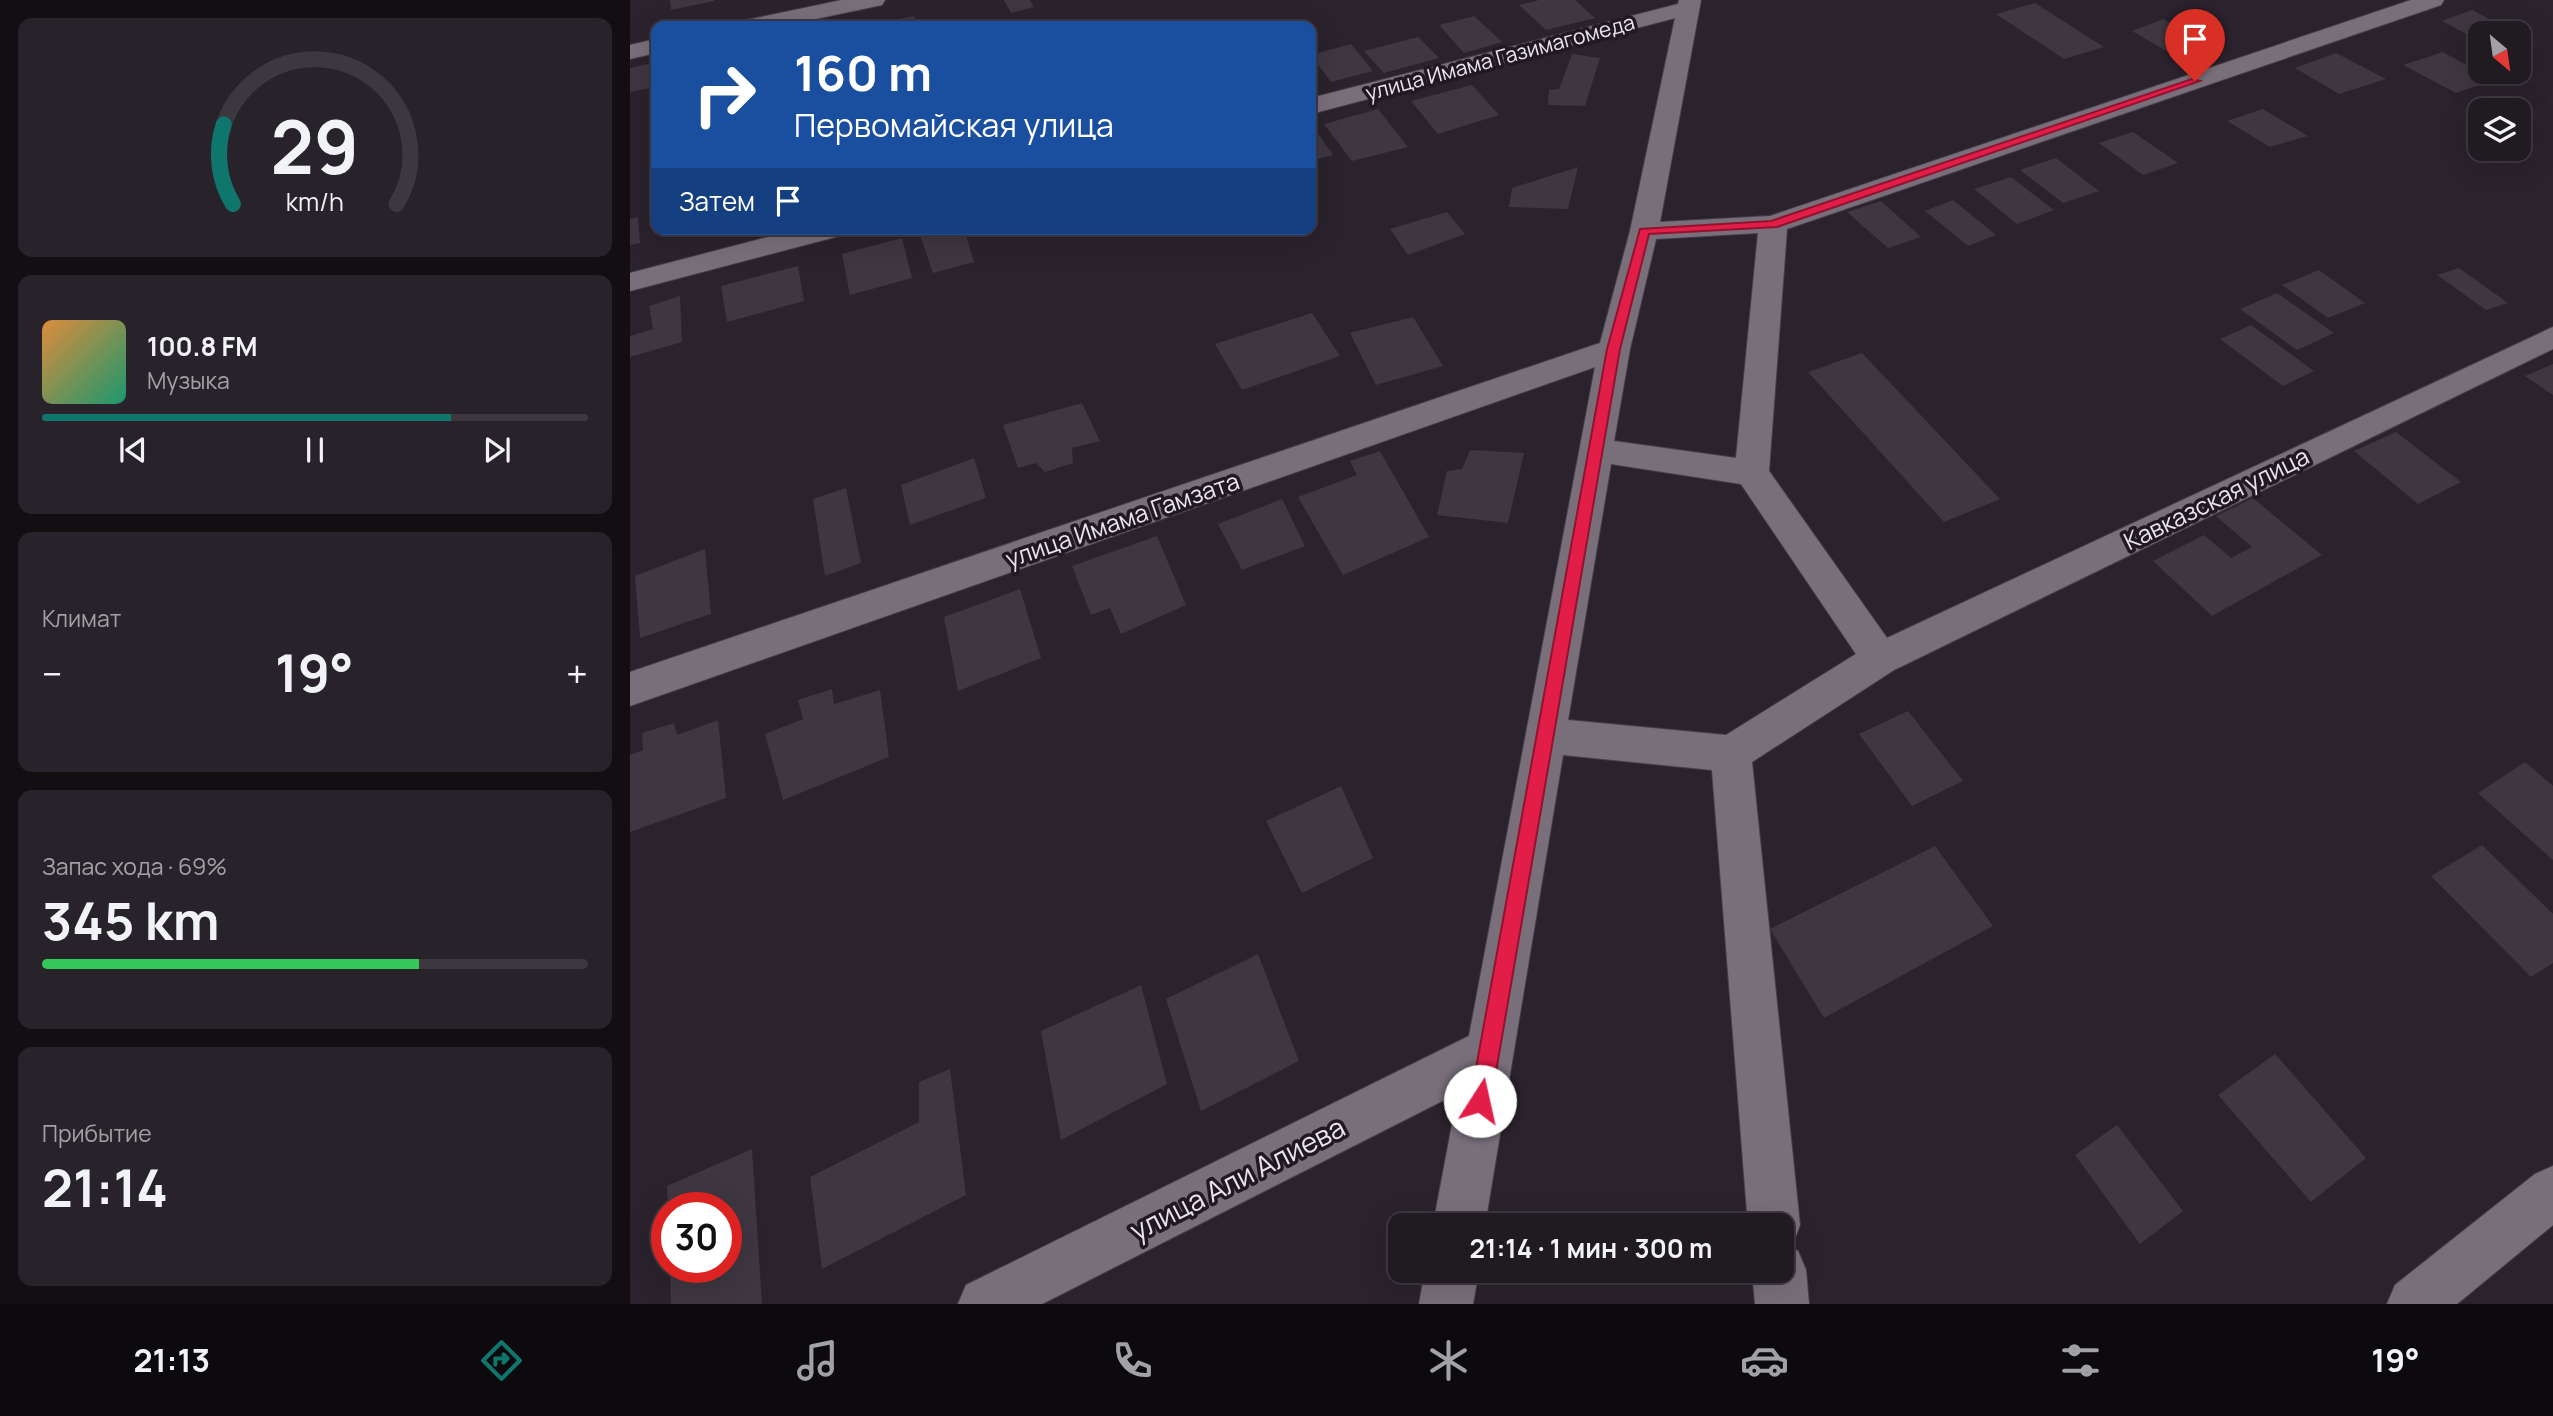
<!DOCTYPE html>
<html lang="ru">
<meta charset="utf-8">
<style>
:root{--surface:#201a21;--page:#28232a;--text:#f1f3f6;--muted:#a2a1a5;--line:#3d383f;--accent:#0f766e}
body{margin:0;font-family:Manrope,sans-serif;background:var(--page);color:var(--text);height:100vh;display:flex;flex-direction:column;font-size:26px;white-space:nowrap}
*{box-sizing:border-box;margin:0}
p{font-size:23px;color:var(--muted)}
.icon{flex:none;width:38px;height:38px;fill:none;stroke:currentColor;stroke-width:2;stroke-linecap:round;stroke-linejoin:round}
.map{position:relative;flex:1;overflow:hidden}
.side{display:flex;flex-direction:column;gap:18px;padding:18px;background:#120e12;width:630px}
.side>*{flex:none}
.guide{position:absolute;left:21px;top:21px;width:665px;height:214px;border-radius:14px;box-shadow:0 7px 28px #0002,0 0 0 2px var(--line);background:#1a4fa0;color:#fff;overflow:hidden}
.needle{width:46px;rotate:151deg}
.controls{position:absolute;left:1838px;top:21px;display:grid;gap:14px}
.controls a{display:grid;place-items:center;width:63px;height:63px;border-radius:14px;background:var(--surface);box-shadow:0 7px 28px #0002,0 0 0 2px var(--line);font-size:35px}
.speed{position:absolute;left:21px;top:1192px;display:flex;gap:14px;font-size:35px;font-weight:700;text-align:center}
.speed>*{display:grid;place-content:center;width:91px;height:91px;border-radius:50%;background:var(--surface);box-shadow:0 7px 28px #0002,0 0 0 2px var(--line);line-height:1}
.speed .limit{border:10px solid #d22;background:#fff;color:#111}
.pin{position:absolute;display:grid;place-items:center;width:60px;height:60px;color:#fff;margin:-72px -30px;border-radius:50% 50% 50% 0;rotate:-45deg;box-shadow:0 0 7px #0007}
.pin .icon{rotate:45deg}
.me{position:absolute;width:77px;margin:-38px;rotate:10deg;stroke-linejoin:round;filter:drop-shadow(0 0 5px #0008)}
.turn{display:flex;align-items:center;gap:24px;height:147px;padding:0 28px;font-size:32px}
.turn .icon{width:91px;height:91px;stroke-width:2.5}
.turn b{display:block;font-size:49px;line-height:60px}
.then{display:flex;align-items:center;height:66px;padding:0 28px;background:#0003;gap:14px;font-size:26px}
.big{font-size:52px;font-weight:700;line-height:1.1}
.side .card{flex:1;display:flex;flex-direction:column;justify-content:center;gap:10px;min-width:0;padding:0 24px;border-radius:14px;background:var(--page)}
.side .dial{align-items:center;gap:0}
.dial svg{height:182px;overflow:visible;fill:none;stroke:var(--line);stroke-width:7;stroke-linecap:round;text-anchor:middle}
.dial text{fill:var(--text);stroke:none}
.song{display:flex;align-items:center;gap:21px}
.cover{width:84px;height:84px;border-radius:10px;background:linear-gradient(135deg,hsl(30 70% 55%),hsl(160 70% 35%))}
.played{height:7px;border-radius:4px;background:linear-gradient(90deg,var(--accent) 75%,var(--line) 75%)}
.keys{display:flex;justify-content:space-around;direction:ltr}
.heat{display:flex;justify-content:space-between;align-items:center;font-size:38px;direction:ltr}
.charge{height:10px;border-radius:5px;background:linear-gradient(90deg,#34c759 69%,var(--line) 0)}
.trip{position:absolute;left:758px;top:1213px;width:406px;height:70px;border-radius:14px;background:var(--surface);box-shadow:0 7px 28px #0002,0 0 0 2px var(--line);font-weight:700;line-height:70px;text-align:center}
.tab-bar{display:flex;height:112px;justify-content:space-around;align-items:center;background:#0d0a0d;color:var(--muted)}
.tab-bar .icon{width:49px;height:49px}
.tab-bar .selected{color:var(--accent)}
.tab-bar b{font-size:32px;color:var(--text)}
main{display:flex;flex:1;min-height:0}
.map>svg:first-child{display:block}
.building{fill:#3e3640}
.lines{fill:none;stroke-linecap:round;stroke-linejoin:round}
.minor-casing{stroke:#464048;stroke-width:2}
.minor{fill:#786f7b;fill-rule:evenodd}
.route{fill:#e11d48;stroke:#92132f;stroke-width:2}
.labels{text-anchor:middle;dominant-baseline:central;stroke-width:7;stroke-linejoin:round;paint-order:stroke}
.far-street-label{font-size:21px;fill:#eae5ec;stroke:#201922}
.street-label{font-size:24px;fill:#eae5ec;stroke:#201922}
.near-street-label{font-size:28px;fill:#eae5ec;stroke:#201922}
</style>
<main>
<section class="side">
<div class="card dial"><svg viewBox="0 0 100 80">
<path d="M14 69A42 42 0 1 1 86 69"/>
<path d="M14 69A42 42 0 0 1 10 34" stroke="#0f766e"/>
<text x="50" y="56" font-size="32" font-weight="700">29</text>
<text x="50" y="72" font-size="11">km/h</text>
</svg></div>
<div class="card">
<div class="song"><i class="cover"></i><div><b>100.8 FM</b><p>Музыка</p></div></div>
<div class="played"></div>
<div class="keys"><svg class="icon" aria-label="previous" viewBox="0 0 24 24"><path d="M18 5L8 12l10 7zM5 5v14"/></svg><svg class="icon" aria-label="pause" viewBox="0 0 24 24"><path d="M8 5v14M16 5v14"/></svg><svg class="icon" aria-label="next" viewBox="0 0 24 24"><path d="M6 5l10 7-10 7zM19 5v14"/></svg></div>
</div>
<div class="card"><p>Климат</p>
<div class="heat"><a>−</a><b class="big">19°</b><a>+</a></div>
</div>
<div class="card"><p>Запас хода · 69%</p><b class="big">345 km</b><div class="charge"></div></div>
<div class="card"><p>Прибытие</p><b class="big">21:14</b></div>
</section>
<div class="map">
<svg width="1923" height="1304" viewBox="0 0 1923 1304">
<rect width="100%" height="100%" fill="#2a222c"/>
<g class="building">
<path d="M40,0H84V1L41,10Z"/>
<path d="M374,0H400L404,7L381,13Z"/>
<path d="M909,0H945L965,18L916,30L889,5Z"/>
<path d="M1405,3L1474,47L1434,59L1366,14Z"/>
<path d="M1842,10L1887,33H1850V41L1812,21Z"/>
<path d="M284,16L287,26H240V25Z"/>
<path d="M844,16L872,42L834,53L809,25Z"/>
<path d="M1533,19L1577,45L1545,56L1502,31Z"/>
<path d="M788,37L809,58L754,73L734,51Z"/>
<path d="M721,44L743,71L701,82L681,55Z"/>
<path d="M1813,52L1864,80L1826,93L1773,65Z"/>
<path d="M1706,53L1756,79L1709,94L1665,68Z"/>
<path d="M942,54L970,58L955,106L918,105L919,90L929,89Z"/>
<path d="M22,63L20,88L0,92V68Z"/>
<path d="M842,85L869,115L808,134L781,101Z"/>
<path d="M748,109L778,147L722,161L694,124Z"/>
<path d="M1633,109L1678,136L1640,147L1597,121Z"/>
<path d="M681,124L703,155L681,161Z"/>
<path d="M1503,132L1548,163L1513,175L1469,143Z"/>
<path d="M1426,158L1469,191L1433,203L1390,170Z"/>
<path d="M948,167L938,209L879,207L882,188Z"/>
<path d="M1381,177L1424,210L1387,224L1344,189Z"/>
<path d="M1323,200L1366,235L1338,246L1295,211Z"/>
<path d="M1251,201L1291,237L1258,248L1217,212Z"/>
<path d="M817,212L835,234L778,255L760,229Z"/>
<path d="M8,217L10,243L0,245V219Z"/>
<path d="M298,229H334L344,262L303,273L289,232Z"/>
<path d="M272,238L282,278L220,295L212,254Z"/>
<path d="M168,266L174,301L97,322L91,286Z"/>
<path d="M1829,268L1878,303L1856,310L1807,275Z"/>
<path d="M1689,270L1735,303L1698,318L1652,285Z"/>
<path d="M1647,293L1704,333L1667,350L1610,309Z"/>
<path d="M50,296L52,342L0,357V336L23,329L19,306Z"/>
<path d="M682,313L710,356L612,390L585,344Z"/>
<path d="M783,317L813,366L746,385L720,333Z"/>
<path d="M1621,325L1684,371L1653,386L1590,339Z"/>
<path d="M1232,353L1370,499L1314,522L1178,372Z"/>
<path d="M1923,364V395L1895,376Z"/>
<path d="M452,403L470,441L442,448L443,463L415,472L406,463L388,468L373,425Z"/>
<path d="M1766,432L1831,482L1788,504L1724,451Z"/>
<path d="M840,450L894,453L878,523L807,515L817,471L832,469Z"/>
<path d="M750,451L799,537L713,575L668,497L727,475L720,461Z"/>
<path d="M344,458L356,498L280,525L271,485Z"/>
<path d="M216,488L231,563L195,576L183,499Z"/>
<path d="M1623,498L1692,555L1582,616L1523,561L1574,535L1601,558L1622,547L1586,516Z"/>
<path d="M652,499L675,546L612,570L588,524Z"/>
<path d="M527,536L556,605L491,634L480,608L461,615L442,566Z"/>
<path d="M75,549L81,614L10,638L5,576Z"/>
<path d="M390,589L411,658L328,691L314,617Z"/>
<path d="M202,689L204,704L250,690L259,757L153,800L135,734L173,719L168,700Z"/>
<path d="M1278,711L1333,781L1282,806L1229,734Z"/>
<path d="M88,720L96,798L0,832V755L13,750L12,733L44,723L47,735Z"/>
<path d="M1895,762L1923,786V860L1848,793Z"/>
<path d="M711,786L743,858L672,893L636,821Z"/>
<path d="M1852,845L1923,914V963L1901,977L1801,876Z"/>
<path d="M1305,846L1363,926L1194,1018L1140,929Z"/>
<path d="M628,954L669,1061L571,1111L536,999Z"/>
<path d="M511,985L537,1084L431,1140L411,1031Z"/>
<path d="M1645,1054L1736,1158L1681,1202L1588,1095Z"/>
<path d="M320,1069L336,1195L192,1269L180,1177L289,1122V1082Z"/>
<path d="M1487,1125L1553,1211L1510,1244L1445,1155Z"/>
<path d="M122,1149L132,1304H41L40,1267H96V1208H38L37,1186Z"/>
</g>
<g class="lines">
<g class="minor-casing">
<g id="minor">
<path d="M212,0H255L252,5L152,26H108L112,21Z"/>
<path d="M1049,0H1071L1030,222L1140,216L1781,0H1814L1811,5L1157,229L1139,471L1257,638L1923,327V349L1264,670L1122,762L1170,1225L1163,1244L1156,1246L1168,1251L1176,1270L1179,1304H1125L1122,1270H1152V1225H1118L1082,770L933,755L855,1225H803L828,1093L412,1304H328L336,1285L839,1036L965,367L0,706V672L970,343L1000,231L1045,18L681,114V98L1048,4ZM1128,233L1106,458L984,441L1000,349L1026,239ZM981,464L1111,484L1226,654L1096,735L938,720Z"/>
<path d="M26,39V53L0,59V45Z"/>
<path d="M169,229H217L213,235L0,291V273Z"/>
<path d="M1923,1166V1225L1827,1304H1757L1765,1285L1905,1174Z"/>
<path d="M795,1270H849L843,1304H789Z"/>
</g>
</g>
<use href="#minor" class="minor"/>
</g>
<path class="route" d="M1562,79L1570,81L1147,227L1019,234L990,349L861,1101L858,1108L850,1111L843,1108L840,1101L977,349L1010,229L1141,221Z"/>
<g class="labels">
<g class="far-street-label">
<text transform="translate(870 57) rotate(-15)">улица Имама Газимагомеда</text>
</g>
<g class="street-label">
<text transform="translate(1586 498) rotate(-26)">Кавказская улица</text>
<text transform="translate(492 519) rotate(-19)">улица Имама Гамзата</text>
</g>
<g class="near-street-label">
<text transform="translate(607 1178) rotate(-27)">улица Али Алиева</text>
</g>
</g>
</svg>
<div class="controls">
<a><svg class="needle" viewBox="-14 -14 28 28"><path d="M0-13l5 13h-10z" fill="#e53935"/><path d="M0 13l5-13h-10z" fill="#a2a1a5"/></svg></a>
<a><svg class="icon" aria-label="layers" viewBox="0 0 24 24"><path d="M12 4l9 5-9 5-9-5zM3 14l9 5 9-5"/></svg></a>
</div>
<div class="speed"><div class="limit">30</div></div>
<div class="pin" style="left:1565px;top:81px;background:#d93025"><svg class="icon" aria-label="arrive" viewBox="0 0 24 24"><path d="M6 21V4h12l-3 4 3 4H6"/></svg></div>
<svg class="me" style="left:850px;top:1101px" viewBox="-20 -20 40 40"><circle r="19" fill="#fff"/><path d="M0-13L10 11 0 6-10 11z" fill="#e11d48"/></svg>
<div class="trip">21:14 · 1 мин · 300 m</div>
<div class="guide">
<div class="turn"><svg class="icon" aria-label="right" viewBox="0 0 24 24"><path d="M7 20v-9h11M14 6l5 5-5 5"/></svg><div><b>160 m</b>Первомайская улица</div></div>
<div class="then">Затем<svg class="icon" aria-label="arrive" viewBox="0 0 24 24"><path d="M6 21V4h12l-3 4 3 4H6"/></svg></div>
</div>
</div>
</main>
<nav class="tab-bar">
<b>21:13</b>
<svg class="icon selected" aria-label="directions" viewBox="0 0 24 24"><path d="M12 3l9 9-9 9-9-9zM9 14v-3h6M13 9l2 2-2 2"/></svg>
<svg class="icon" aria-label="music" viewBox="0 0 24 24"><path d="M9 18V5l10-2v13"/><circle cx="6" cy="18" r="3"/><circle cx="16" cy="16" r="3"/></svg>
<svg class="icon" aria-label="phone" viewBox="0 0 24 24"><path d="M5 4h4l2 5-3 2q2 4 5 5l2-3 5 2v4C11 20 4 13 5 4z"/></svg>
<svg class="icon" aria-label="climate" viewBox="0 0 24 24"><path d="M12 3v18M4 7l16 10M4 17L20 7"/></svg>
<svg class="icon" aria-label="car" viewBox="0 0 24 24"><path d="M5 17H2v-5l4-1 3-4h7l3 4 3 1v5h-3M9 17h6M6 11h13"/><circle cx="7" cy="17" r="2"/><circle cx="17" cy="17" r="2"/></svg>
<svg class="icon" aria-label="filters" viewBox="0 0 24 24"><path d="M4 7h16M4 17h16"/><circle cx="9" cy="7" r="2"/><circle cx="15" cy="17" r="2"/></svg>
<b>19°</b>
</nav>
